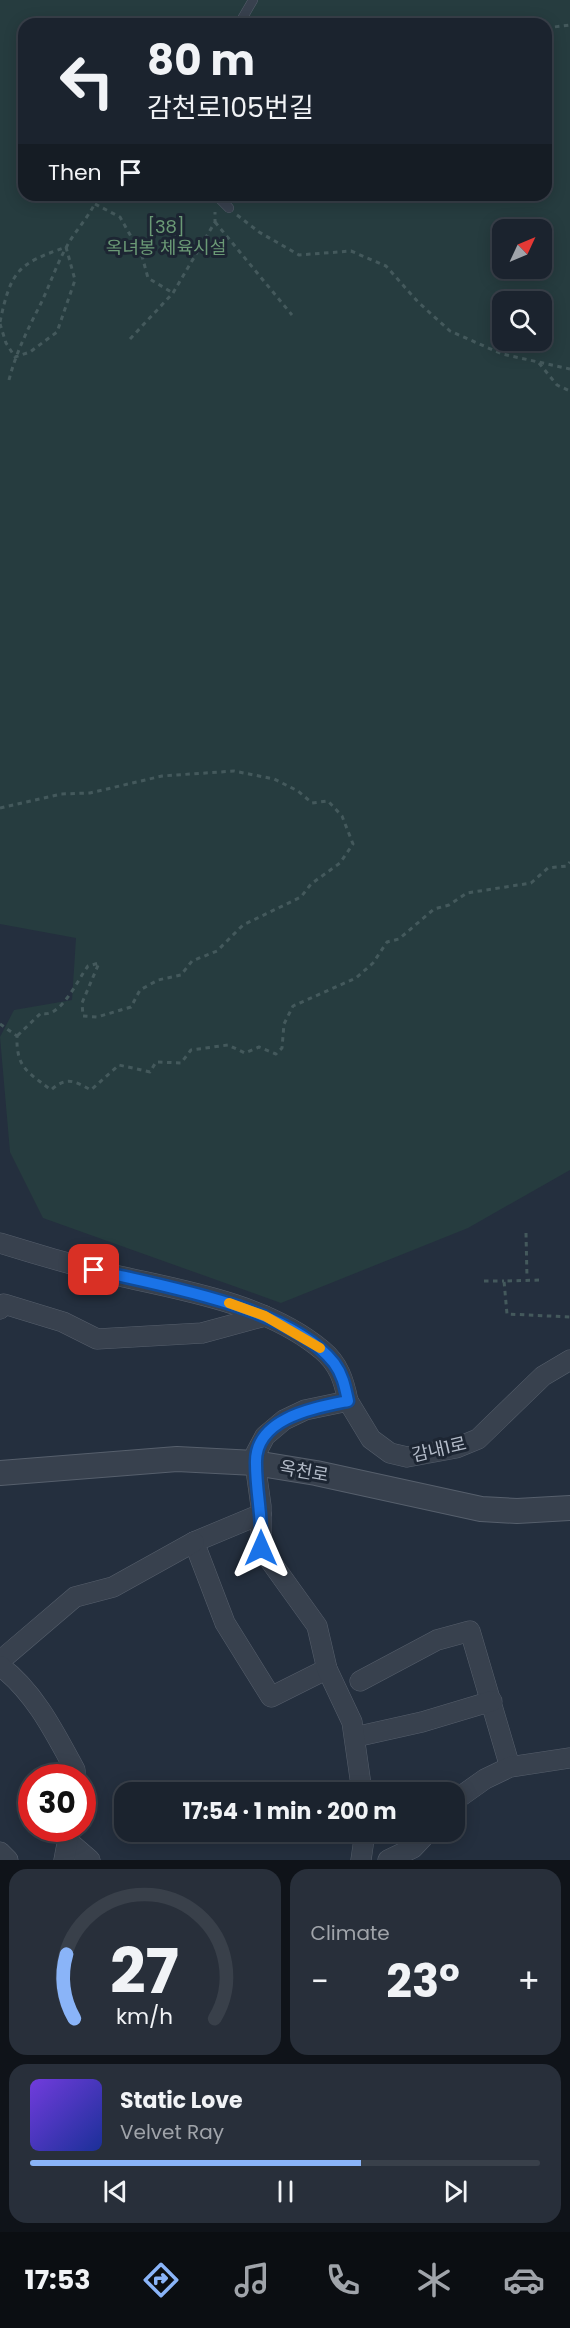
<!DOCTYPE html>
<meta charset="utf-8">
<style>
:root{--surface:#1b232e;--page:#282f3a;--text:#f1f3f6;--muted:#a0a4aa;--line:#39404a;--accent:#8ab4f8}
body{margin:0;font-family:Poppins,"Noto Sans KR",sans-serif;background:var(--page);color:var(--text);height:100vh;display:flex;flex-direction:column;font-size:22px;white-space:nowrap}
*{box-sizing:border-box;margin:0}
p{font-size:20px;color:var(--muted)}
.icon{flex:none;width:33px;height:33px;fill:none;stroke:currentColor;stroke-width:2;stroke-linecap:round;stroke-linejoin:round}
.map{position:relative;height:1860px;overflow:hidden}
.details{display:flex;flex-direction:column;gap:9px;padding:9px;background:#0f1319;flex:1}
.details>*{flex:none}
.hud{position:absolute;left:18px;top:18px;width:534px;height:183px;border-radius:18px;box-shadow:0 3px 15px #0003,0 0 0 2px var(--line);background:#1b232e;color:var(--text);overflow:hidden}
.needle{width:39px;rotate:46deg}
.controls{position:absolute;left:492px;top:219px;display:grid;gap:12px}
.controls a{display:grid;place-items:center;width:60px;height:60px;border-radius:12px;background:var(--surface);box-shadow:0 3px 15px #0003,0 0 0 2px var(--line);font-size:30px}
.speed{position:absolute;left:18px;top:1764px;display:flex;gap:12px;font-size:30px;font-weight:700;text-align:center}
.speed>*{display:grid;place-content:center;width:78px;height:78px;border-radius:50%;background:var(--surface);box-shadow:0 3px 15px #0003,0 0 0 2px var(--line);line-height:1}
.speed .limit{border:9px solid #d22;background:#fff;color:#111}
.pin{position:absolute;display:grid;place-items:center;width:51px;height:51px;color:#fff;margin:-26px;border-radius:12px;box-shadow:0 3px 9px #0006}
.me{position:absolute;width:66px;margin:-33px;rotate:0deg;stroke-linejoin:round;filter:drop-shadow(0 0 4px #0008)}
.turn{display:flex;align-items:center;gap:21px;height:126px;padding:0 30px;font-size:27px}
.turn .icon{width:78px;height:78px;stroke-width:2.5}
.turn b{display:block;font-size:42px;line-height:51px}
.then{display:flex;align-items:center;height:57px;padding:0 30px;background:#0003;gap:12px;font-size:22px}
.big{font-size:45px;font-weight:700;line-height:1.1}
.details .widget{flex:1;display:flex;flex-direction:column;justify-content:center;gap:9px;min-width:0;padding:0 21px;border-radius:18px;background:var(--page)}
.details .dial{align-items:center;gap:0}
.dial svg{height:156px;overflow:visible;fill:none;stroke:var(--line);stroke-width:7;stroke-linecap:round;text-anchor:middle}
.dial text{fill:var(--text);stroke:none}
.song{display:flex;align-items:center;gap:18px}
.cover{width:72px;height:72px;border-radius:9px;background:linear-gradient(135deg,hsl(260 70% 55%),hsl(230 70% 35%))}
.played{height:6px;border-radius:3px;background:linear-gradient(90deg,var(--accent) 65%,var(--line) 65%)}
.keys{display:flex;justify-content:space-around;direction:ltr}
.heat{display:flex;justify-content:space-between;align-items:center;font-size:33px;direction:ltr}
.details .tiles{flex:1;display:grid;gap:9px;grid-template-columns:1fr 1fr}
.widget:last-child{grid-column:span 2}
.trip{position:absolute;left:114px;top:1782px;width:351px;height:60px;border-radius:18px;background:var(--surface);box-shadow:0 3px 15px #0003,0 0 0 2px var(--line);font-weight:700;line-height:60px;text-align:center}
.dock{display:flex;height:96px;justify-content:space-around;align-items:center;background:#0b0e12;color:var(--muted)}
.dock .icon{width:42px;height:42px}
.dock .selected{color:var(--accent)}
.dock b{font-size:27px;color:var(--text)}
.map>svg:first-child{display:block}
.green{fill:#263c3f;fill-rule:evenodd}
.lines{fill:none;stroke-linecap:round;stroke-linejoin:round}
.service-casing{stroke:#565f6c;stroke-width:10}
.minor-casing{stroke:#565f6c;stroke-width:21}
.tertiary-casing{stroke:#565f6c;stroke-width:26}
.path{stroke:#44595c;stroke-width:3;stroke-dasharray:4.5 4.5;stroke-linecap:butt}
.service{stroke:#38414e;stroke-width:9}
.minor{stroke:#38414e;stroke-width:20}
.tertiary{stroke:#38414e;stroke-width:24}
.route-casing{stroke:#114b97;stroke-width:15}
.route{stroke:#1a73e8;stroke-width:10}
.slow{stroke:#f59e0b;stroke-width:10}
.labels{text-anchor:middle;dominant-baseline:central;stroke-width:6;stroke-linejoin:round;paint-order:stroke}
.park-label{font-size:18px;fill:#6b9a76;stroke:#1d2633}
.street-label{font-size:18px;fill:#b4bcc9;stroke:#1d2633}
</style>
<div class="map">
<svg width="570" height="1860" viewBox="0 0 570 1860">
<rect width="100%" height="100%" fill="#242f3e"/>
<path class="green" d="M0,0H570V1170L468,1228L281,1303L43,1218L10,1152L0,1037L14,1010L72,1000L76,938L0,924ZM24,24H546V195H24ZM502,230H542V268H502ZM502,302H542V340H502Z"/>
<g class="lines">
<g class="service-casing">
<g id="service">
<path d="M239,24L253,0"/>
<path d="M216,195L229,208"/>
</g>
</g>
<g class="minor-casing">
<g id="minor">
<path d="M0,1243C35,1254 70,1264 105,1273C176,1289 265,1302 322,1350C339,1364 344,1381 348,1401"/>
<path d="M0,1309L4,1304L63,1322L97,1339L202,1333L265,1316"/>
<path d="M261,1514L194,1542L225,1623L271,1697L327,1669"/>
<path d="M0,1661L75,1597L113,1587L194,1542"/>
<path d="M0,1666C34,1691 55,1733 75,1770V1778"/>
<path d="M360,1681L437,1640L470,1631L510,1767"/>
<path d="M355,1737L422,1722L492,1701"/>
<path d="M362,1792L352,1722L327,1669L317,1626L261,1548V1506L255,1463L256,1453L265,1436L284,1420L305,1410L348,1401L371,1439L390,1453L407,1457L456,1448L478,1439L543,1376L570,1360"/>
<path d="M454,1801L485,1779L510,1767L570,1758"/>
<path d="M68,1841L90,1860"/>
<path d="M0,1852L8,1860"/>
<path d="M64,1860L70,1828"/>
<path d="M361,1860L365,1832"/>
<path d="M388,1860L413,1848L428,1832"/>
</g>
</g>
<g class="tertiary-casing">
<path id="tertiary" d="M0,1473L177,1459L255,1463L316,1473L481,1509L517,1511L570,1508"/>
</g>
<g class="path">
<path d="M546,28L570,25"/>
<path d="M95,204L120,217L142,256L148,278L173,293"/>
<path d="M237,215L259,232L299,255L351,251L386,266L418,302L450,331L502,354L570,369"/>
<path d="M215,222L292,315"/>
<path d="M0,322C11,270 18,264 66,247L75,280L57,332L30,352L15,357L6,343L0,324"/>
<path d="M130,339L173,293L215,222V212"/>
<path d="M539,363L557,385L570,391"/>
<path d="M9,380C15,356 25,335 36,313C48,291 55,267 67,246C76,229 93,213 98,195"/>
<path d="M0,808L61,794L90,793L162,776L234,771L274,779L298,791L312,803L328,801L342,816L353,844L340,863L311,884L301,897L243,925L217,951L192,961L181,975L158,980L140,990L131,1007L97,1017L83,1016L82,1003L99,963L88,966C78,979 60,1020 41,1013L17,1036"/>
<path d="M0,1024L17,1036C16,1068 28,1072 51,1090C67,1076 74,1081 91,1090L119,1065L150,1072L156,1062L181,1063L191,1050L228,1045L245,1053L259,1047L276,1054L282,1048L284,1024L293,1006L356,978L373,963L387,942L399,939L434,909L449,905L467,893L531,883L548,868L567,866L570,862"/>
<path d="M526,1233L527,1278"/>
<path d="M539,1280L504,1281L507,1314L570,1317"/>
<path d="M484,1281H504"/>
</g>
<use href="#service" class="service"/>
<use href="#minor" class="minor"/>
<use href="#tertiary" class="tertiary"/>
</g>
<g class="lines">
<g class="route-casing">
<path id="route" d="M94,1270C162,1286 290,1307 334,1363C343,1375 345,1387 348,1401C314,1408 254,1418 256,1464C256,1493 263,1519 261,1548"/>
</g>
<use href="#route" class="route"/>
<path class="slow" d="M229,1303L265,1316L320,1348"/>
</g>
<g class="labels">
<g class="park-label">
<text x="166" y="226">[38]<tspan x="166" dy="21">옥녀봉 체육시설</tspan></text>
</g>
<g class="street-label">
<text transform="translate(439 1449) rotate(-13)">감내1로</text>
<text transform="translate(304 1471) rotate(10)">옥천로</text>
</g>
</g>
</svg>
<div class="controls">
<a><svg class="needle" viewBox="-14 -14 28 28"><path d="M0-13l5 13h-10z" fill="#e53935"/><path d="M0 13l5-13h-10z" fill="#a0a4aa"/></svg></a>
<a><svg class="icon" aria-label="search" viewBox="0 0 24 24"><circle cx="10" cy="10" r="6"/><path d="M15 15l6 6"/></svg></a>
</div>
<div class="speed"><div class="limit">30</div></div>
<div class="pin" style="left:94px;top:1270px;background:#d93025"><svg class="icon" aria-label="arrive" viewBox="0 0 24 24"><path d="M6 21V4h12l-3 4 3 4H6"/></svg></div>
<svg class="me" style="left:261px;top:1548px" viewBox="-20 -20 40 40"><path d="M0-17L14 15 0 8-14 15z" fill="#1a73e8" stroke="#fff" stroke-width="4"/></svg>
<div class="trip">17:54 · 1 min · 200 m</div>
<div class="hud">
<div class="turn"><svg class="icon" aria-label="left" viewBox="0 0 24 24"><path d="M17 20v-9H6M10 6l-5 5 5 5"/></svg><div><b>80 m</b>감천로105번길</div></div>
<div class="then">Then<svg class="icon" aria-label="arrive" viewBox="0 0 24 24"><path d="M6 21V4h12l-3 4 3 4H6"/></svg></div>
</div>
</div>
<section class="details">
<div class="tiles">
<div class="widget dial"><svg viewBox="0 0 100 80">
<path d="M14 69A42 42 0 1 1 86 69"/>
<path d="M14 69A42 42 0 0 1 10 36" stroke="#8ab4f8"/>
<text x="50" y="56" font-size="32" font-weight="700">27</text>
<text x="50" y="72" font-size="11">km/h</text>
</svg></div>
<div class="widget"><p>Climate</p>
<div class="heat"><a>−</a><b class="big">23°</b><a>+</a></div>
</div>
<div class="widget">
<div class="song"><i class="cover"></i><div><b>Static Love</b><p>Velvet Ray</p></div></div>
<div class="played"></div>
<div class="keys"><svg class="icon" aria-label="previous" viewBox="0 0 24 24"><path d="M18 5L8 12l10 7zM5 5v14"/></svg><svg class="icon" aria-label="pause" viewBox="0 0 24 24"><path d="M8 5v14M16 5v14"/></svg><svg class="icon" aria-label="next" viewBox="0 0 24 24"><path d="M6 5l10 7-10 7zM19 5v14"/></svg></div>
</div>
</div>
</section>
<nav class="dock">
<b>17:53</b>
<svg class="icon selected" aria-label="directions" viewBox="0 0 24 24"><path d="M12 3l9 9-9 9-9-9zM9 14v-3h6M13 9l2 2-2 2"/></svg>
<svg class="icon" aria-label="music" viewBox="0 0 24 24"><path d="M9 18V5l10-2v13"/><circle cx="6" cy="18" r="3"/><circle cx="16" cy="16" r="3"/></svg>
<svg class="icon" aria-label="phone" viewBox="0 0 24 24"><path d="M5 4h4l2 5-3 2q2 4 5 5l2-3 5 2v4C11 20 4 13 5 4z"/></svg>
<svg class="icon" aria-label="climate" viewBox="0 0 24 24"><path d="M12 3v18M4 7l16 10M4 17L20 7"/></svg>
<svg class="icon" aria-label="car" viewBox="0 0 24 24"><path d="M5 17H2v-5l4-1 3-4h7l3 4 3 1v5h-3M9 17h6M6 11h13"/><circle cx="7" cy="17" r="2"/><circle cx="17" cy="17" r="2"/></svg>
</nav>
